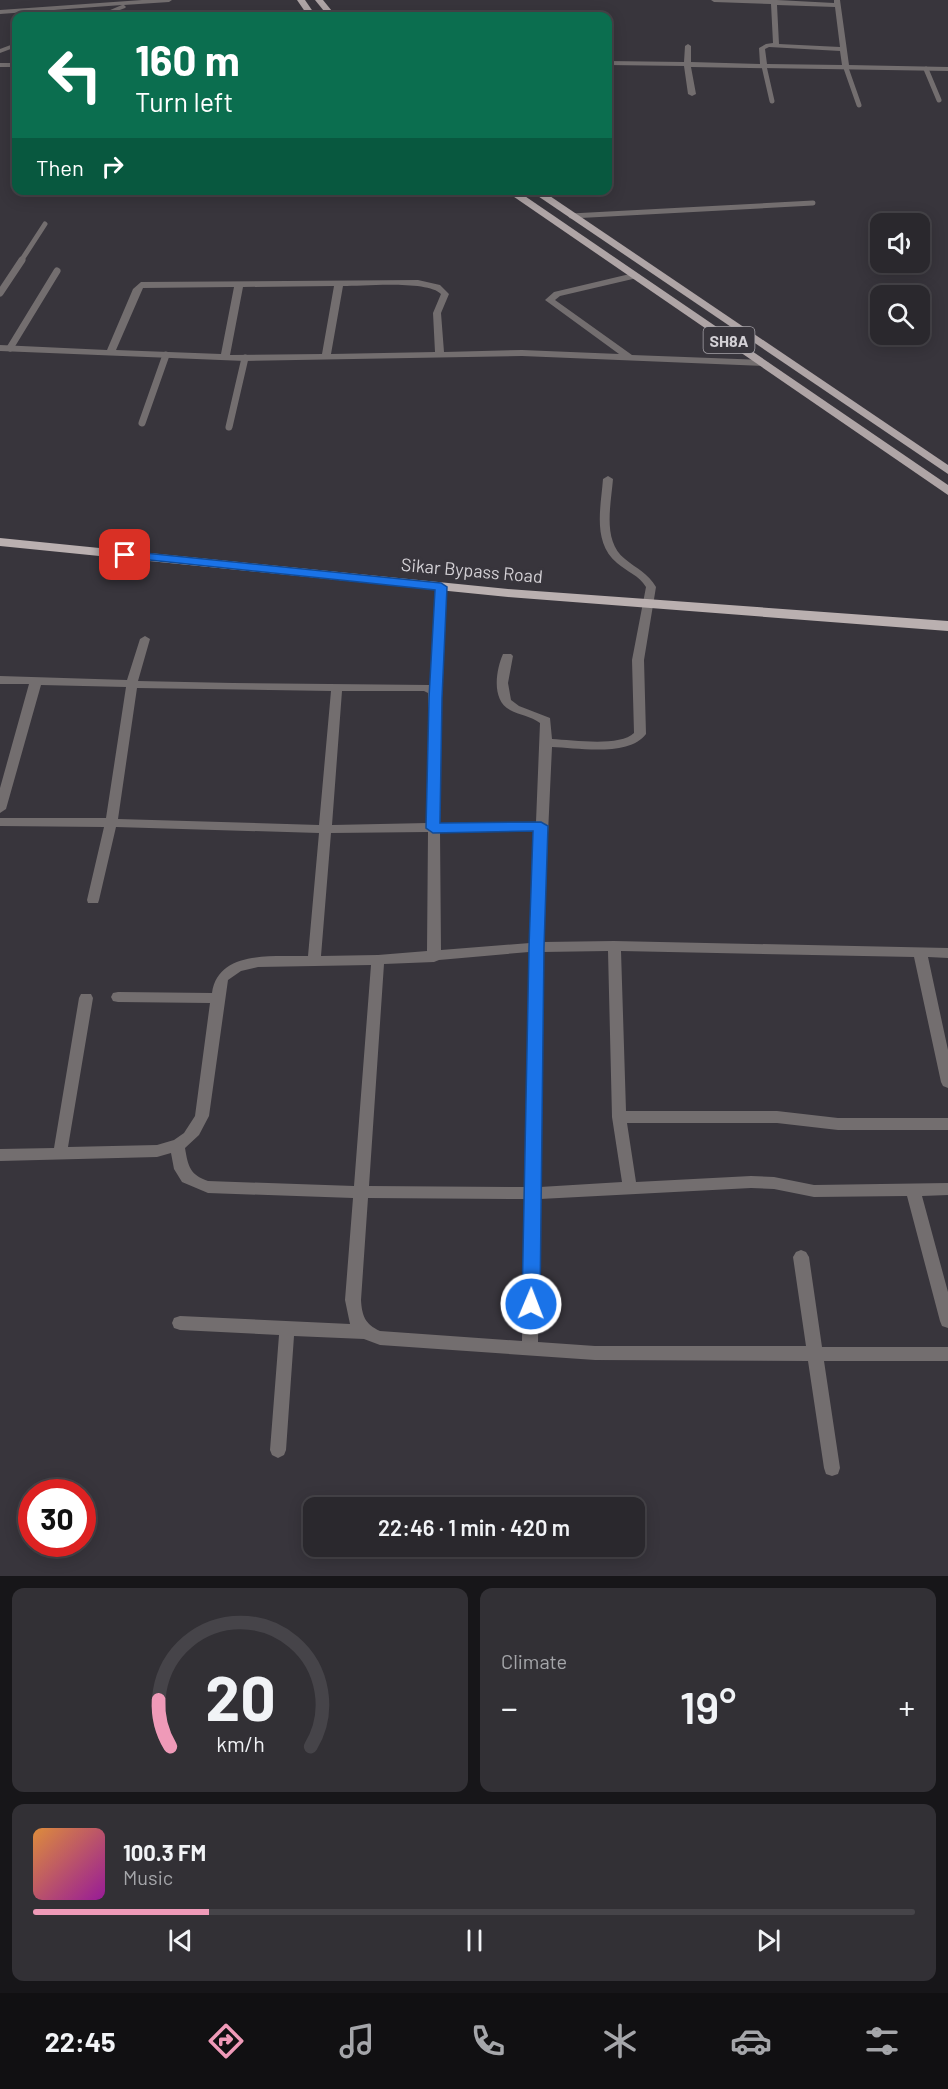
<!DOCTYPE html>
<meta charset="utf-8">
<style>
:root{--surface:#2a282d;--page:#323035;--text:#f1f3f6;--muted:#a5a6aa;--line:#464449;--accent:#ef9ab8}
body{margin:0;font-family:Barlow,sans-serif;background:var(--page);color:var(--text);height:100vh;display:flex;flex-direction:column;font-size:22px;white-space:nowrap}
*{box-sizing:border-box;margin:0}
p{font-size:20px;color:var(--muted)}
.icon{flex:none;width:33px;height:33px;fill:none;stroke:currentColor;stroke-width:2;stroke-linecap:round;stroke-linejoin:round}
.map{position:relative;height:1576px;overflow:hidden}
.side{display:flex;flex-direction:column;gap:12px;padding:12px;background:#171619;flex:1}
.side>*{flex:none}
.hud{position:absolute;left:12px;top:12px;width:600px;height:183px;border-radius:12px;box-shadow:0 3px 15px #0003,0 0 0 2px var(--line);background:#0b6e4f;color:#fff;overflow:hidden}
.fabs{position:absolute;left:870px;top:213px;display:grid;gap:12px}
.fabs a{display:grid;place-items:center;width:60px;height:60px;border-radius:12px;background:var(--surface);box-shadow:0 3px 15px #0003,0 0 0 2px var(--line);font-size:30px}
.speed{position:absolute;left:18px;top:1479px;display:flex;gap:12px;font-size:30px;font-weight:700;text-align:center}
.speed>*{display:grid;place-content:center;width:78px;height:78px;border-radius:50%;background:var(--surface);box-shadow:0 3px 15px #0003,0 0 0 2px var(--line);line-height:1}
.speed .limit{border:9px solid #d22;background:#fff;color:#111}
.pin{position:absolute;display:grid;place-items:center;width:51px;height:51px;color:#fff;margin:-26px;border-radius:12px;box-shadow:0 3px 9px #0006}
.me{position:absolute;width:66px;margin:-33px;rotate:1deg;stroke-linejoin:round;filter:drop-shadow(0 0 4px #0008)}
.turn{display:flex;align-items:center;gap:21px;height:126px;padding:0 24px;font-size:27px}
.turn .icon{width:78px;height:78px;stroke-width:2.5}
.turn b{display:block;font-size:42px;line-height:51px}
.then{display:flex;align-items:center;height:57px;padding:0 24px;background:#0003;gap:12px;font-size:22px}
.big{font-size:45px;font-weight:600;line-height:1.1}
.side .card{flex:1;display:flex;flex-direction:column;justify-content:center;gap:9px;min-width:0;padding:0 21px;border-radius:12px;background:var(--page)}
.side .dial{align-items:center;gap:0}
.dial svg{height:156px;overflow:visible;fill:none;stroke:var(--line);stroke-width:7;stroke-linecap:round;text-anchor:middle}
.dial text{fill:var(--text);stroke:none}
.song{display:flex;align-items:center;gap:18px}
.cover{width:72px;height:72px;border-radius:9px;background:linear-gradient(135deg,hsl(30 70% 55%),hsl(300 70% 35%))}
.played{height:6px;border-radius:3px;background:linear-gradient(90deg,var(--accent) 20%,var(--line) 20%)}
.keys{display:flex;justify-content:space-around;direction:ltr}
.heat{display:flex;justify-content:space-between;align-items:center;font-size:33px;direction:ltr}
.side .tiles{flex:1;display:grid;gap:12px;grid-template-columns:1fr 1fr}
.card:last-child{grid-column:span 2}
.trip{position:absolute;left:303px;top:1497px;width:342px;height:60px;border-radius:12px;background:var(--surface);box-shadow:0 3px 15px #0003,0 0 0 2px var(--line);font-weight:600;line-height:60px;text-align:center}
.dock{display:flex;height:96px;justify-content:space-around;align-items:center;background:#111012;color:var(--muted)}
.dock .icon{width:42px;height:42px}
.dock .selected{color:var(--accent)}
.dock b{font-size:27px;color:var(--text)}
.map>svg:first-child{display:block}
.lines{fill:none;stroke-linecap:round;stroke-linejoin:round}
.service-far1{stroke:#736e6f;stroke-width:5}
.service{stroke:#736e6f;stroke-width:7}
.minor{fill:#736e6f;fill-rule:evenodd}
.primary{fill:#afa5a6;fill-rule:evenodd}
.trunk{fill:#bab0b0;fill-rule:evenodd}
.route{fill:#1a73e8;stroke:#114b97;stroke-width:1.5}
.labels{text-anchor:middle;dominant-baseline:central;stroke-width:6;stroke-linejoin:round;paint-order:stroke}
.shield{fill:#38353c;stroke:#a5a2a8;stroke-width:1.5}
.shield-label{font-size:16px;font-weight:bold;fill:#d4d1d6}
.street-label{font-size:18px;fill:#d4d1d6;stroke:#38353c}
</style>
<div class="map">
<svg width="948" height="1576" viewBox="0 0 948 1576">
<rect width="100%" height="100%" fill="#38353c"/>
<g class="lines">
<g class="service-far1">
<path d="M764,66L772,101"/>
<path d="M846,68L859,105"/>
<path d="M926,69L939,100"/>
<path d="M571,216L813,203"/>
<path d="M21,261L45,224"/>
</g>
<g class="service">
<path d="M0,293L22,260"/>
<path d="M10,348L57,271"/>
<path d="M142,423L166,355"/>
<path d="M229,427L245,358"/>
</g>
<g class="minor">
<path d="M142,0H172L169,2L124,5L126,7L125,8L104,16H96L122,5L0,14V10Z"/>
<path d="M711,0H777L834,3V0H840L849,65L948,67V71L691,67L696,94L692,96L688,94L684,66L608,65V61L684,62L685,46L688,44L691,46V62L760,64L759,48L766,44L773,43L771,4L714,2ZM777,5L835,7L840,47L779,44ZM769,47L840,51L842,65L767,64L765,49Z"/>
<path d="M16,43V47L0,53V49Z"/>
<rect x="0" y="63" width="16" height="4"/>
<path d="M634,273L637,274V278L560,296L555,300L632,355L764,360L769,363L764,366L522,356L245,361L0,351V345L107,350L133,289L141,282L418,280L440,285L449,294L441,313L444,352L522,350L619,354L545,300L554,292ZM334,286L322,354L230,355L243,287ZM343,286C363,286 428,280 441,294L433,313L435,352L331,354ZM234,287L221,354L116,350L143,288Z"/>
<path d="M608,476L613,479C611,505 602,541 625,559C637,569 648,573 656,587L644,660L646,734C629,757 578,748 552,747L543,942L614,941L948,948V958L928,957L948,1050V1088L943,1086L941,1082L914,957L621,951L626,1111H777L838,1118H948V1130H838L777,1123H627L636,1182L751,1176L774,1177L814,1185L948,1183V1195L922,1196L948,1292V1328L942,1326L940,1321L907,1196L814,1197L774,1189L751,1188L540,1199L538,1342L595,1346H806L793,1257L796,1252L801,1250L806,1252L809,1257L822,1347H948V1361H824L840,1468L838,1474L832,1476L826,1474L824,1468L808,1361L595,1360L380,1345L364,1339L294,1336L286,1450L284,1455L278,1458L272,1455L270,1450L279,1335L180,1330L174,1328L172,1323L174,1318L180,1316L350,1324L345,1300L353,1198L208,1193L182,1182L174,1169L171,1153L157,1157L0,1161V1149L54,1148L79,998L81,994H91L93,998L68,1147L157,1145L174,1140L184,1133L195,1116L210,1003L118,1002L113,1001L111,997L113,993L118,992L212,993C218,949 275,957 308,956L319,833L116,827L99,900L98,903H88L87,900L104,827L0,826V818H106L126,687L41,685L6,809L0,813V788L29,684H0V676L127,680L140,639L145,636L150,639L138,681L233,683L430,685L436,587L441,584L445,585L446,587L440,699V823L536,822L540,723C531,716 519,715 510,710C491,700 496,670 503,654H511L513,656L508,683L511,700L519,706L550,718L552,739C573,740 620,747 634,733L632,660L646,587C639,575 627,572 617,563C592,542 601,507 603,479ZM137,688L331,691L319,825L118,819ZM342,691H424L428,693V823L332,825ZM536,830L530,943L441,950L440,832ZM428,832L427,951L378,955L321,956L331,833ZM608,951L612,1117L622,1182L540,1187L543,952ZM529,952L525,1187L369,1186L384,964L434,962L439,960ZM371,965L354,1186L208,1181C190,1175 188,1166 185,1148L199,1135L209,1116L228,980L241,971L258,967ZM368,1198L525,1199L522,1341L380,1331C365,1324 362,1316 361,1300Z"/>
</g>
<g class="primary">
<path d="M297,0H305L316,16H308Z"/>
<path d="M315,0H323L336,16H328Z"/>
<path d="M504,190H516L948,485V495Z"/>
<path d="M529,190H541L948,465V474Z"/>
</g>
<path class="trunk" d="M0,538L508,589L948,621V631L508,597L0,546Z"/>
</g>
<path class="route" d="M125,551L441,583L447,587L442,698L440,823L541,822L548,826L544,947L540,1304L537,1309L531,1312L525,1309L522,1304L529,947L533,831L433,833L426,828L429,698L435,590L121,557L119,555Z"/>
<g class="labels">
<rect class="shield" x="703.5" y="327" width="51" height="26" rx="4.5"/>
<g class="shield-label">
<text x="729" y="340">SH8A</text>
</g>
<g class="street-label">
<text transform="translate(472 570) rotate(5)">Sikar Bypass Road</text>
</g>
</g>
</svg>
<div class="fabs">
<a><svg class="icon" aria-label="sound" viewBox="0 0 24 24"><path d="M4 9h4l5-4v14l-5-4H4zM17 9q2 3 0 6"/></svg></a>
<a><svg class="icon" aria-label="search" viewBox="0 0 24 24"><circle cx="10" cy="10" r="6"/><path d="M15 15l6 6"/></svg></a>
</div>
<div class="speed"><div class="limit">30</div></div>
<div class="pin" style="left:125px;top:555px;background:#d93025"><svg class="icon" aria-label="arrive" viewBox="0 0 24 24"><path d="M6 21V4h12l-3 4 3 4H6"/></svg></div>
<svg class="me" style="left:531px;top:1304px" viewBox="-20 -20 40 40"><circle r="17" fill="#1a73e8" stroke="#fff" stroke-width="3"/><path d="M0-11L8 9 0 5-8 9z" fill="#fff"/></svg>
<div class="trip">22:46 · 1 min · 420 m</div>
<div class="hud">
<div class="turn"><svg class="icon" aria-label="left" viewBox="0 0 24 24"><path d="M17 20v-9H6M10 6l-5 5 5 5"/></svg><div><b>160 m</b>Turn left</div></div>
<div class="then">Then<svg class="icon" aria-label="right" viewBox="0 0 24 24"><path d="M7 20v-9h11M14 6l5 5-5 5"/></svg></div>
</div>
</div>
<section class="side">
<div class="tiles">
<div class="card dial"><svg viewBox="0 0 100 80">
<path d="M14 69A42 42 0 1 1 86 69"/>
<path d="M14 69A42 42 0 0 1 8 45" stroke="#ef9ab8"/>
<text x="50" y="56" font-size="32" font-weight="700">20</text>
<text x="50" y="72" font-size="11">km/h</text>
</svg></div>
<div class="card"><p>Climate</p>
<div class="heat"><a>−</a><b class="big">19°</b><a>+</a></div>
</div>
<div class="card">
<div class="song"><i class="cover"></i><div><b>100.3 FM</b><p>Music</p></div></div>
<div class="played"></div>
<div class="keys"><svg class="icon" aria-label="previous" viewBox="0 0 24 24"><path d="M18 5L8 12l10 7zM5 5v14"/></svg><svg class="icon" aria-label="pause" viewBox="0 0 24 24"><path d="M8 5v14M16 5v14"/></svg><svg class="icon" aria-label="next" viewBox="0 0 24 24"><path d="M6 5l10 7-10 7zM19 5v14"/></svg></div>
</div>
</div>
</section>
<nav class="dock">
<b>22:45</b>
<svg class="icon selected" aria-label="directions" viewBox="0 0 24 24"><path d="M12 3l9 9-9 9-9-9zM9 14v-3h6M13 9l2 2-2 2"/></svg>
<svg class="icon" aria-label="music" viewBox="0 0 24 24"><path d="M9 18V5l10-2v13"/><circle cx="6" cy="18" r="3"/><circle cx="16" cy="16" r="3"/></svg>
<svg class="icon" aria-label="phone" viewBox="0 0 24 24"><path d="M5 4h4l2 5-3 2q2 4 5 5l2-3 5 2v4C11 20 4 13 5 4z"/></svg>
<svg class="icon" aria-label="climate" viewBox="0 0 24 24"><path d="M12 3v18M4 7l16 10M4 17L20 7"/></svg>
<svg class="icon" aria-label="car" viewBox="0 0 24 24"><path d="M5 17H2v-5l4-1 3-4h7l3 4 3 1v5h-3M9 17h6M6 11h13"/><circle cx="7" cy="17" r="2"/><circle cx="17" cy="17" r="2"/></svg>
<svg class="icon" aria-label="filters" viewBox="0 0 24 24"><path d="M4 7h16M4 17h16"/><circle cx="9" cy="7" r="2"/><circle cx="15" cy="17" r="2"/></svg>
</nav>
